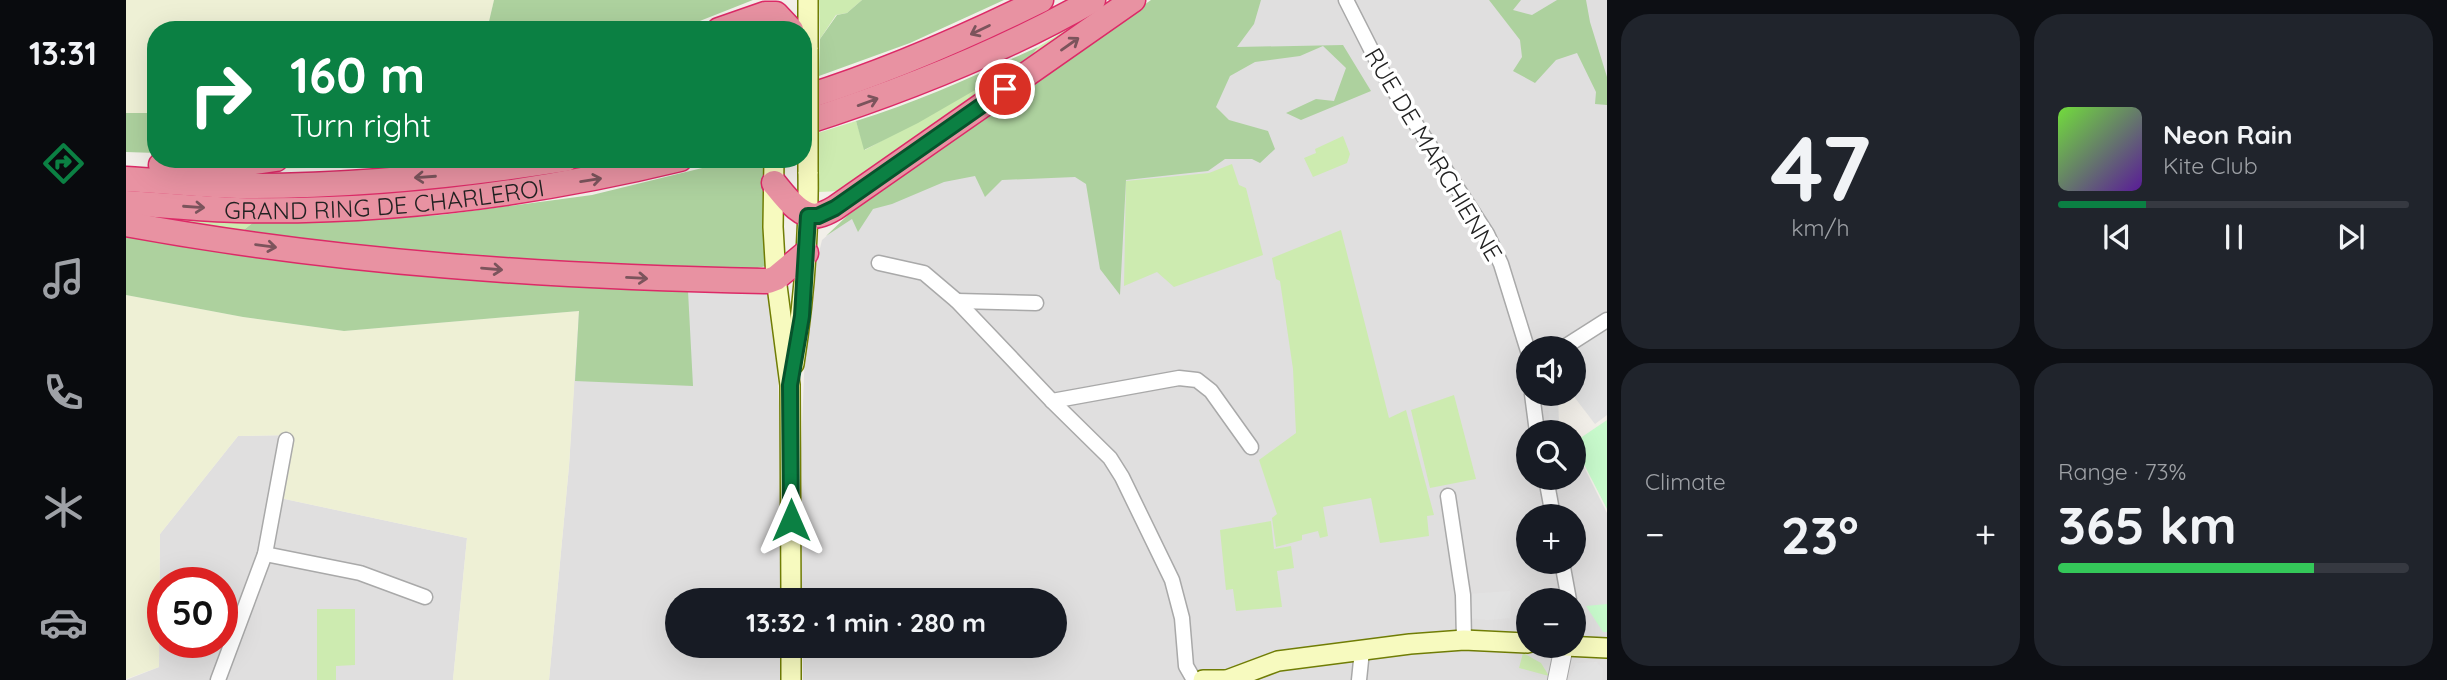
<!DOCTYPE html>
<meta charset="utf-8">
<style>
:root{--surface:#171b24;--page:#20242c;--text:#f1f3f6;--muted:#9ea1a6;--line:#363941;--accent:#0b8043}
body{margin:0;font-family:Quicksand,sans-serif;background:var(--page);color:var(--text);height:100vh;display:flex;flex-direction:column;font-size:26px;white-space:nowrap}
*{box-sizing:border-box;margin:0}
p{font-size:23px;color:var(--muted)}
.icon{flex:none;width:38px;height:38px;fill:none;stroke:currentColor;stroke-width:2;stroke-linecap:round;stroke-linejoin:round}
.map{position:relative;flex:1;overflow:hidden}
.side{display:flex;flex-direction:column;gap:14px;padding:14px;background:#0d0f14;width:840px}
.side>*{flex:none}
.hud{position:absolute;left:21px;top:21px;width:665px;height:147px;border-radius:28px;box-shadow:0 7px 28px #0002;background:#0b8043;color:#fff;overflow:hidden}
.fabs{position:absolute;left:1390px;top:336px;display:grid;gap:14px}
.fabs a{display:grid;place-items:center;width:70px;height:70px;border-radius:50%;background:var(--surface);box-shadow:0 7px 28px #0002;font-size:35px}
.speed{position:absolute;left:21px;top:567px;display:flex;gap:14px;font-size:35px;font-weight:700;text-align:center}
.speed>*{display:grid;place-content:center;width:91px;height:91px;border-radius:50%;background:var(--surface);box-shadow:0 7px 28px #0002;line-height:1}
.speed .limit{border:10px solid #d22;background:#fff;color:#111}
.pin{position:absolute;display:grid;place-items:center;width:60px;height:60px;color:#fff;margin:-30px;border:4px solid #fff;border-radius:50%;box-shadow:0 2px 7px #0007}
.me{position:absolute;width:77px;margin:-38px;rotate:0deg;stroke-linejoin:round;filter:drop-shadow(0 0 5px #0008)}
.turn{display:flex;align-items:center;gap:24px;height:147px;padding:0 28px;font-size:32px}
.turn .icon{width:91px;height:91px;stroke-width:2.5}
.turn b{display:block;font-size:49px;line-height:60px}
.big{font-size:52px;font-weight:700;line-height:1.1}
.side .tile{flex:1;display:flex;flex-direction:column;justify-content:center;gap:10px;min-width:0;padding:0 24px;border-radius:28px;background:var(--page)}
.side .dial{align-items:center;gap:0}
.dial b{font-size:91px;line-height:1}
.song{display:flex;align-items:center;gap:21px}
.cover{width:84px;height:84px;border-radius:10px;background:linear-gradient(135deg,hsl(100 70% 55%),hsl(270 70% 35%))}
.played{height:7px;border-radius:4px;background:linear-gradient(90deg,var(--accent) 25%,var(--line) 25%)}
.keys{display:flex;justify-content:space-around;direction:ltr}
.heat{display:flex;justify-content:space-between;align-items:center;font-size:38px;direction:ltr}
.charge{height:10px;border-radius:5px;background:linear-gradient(90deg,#34c759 73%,var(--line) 0)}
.side .tiles{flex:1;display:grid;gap:14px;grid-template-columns:repeat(2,1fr)}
.trip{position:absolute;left:539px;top:588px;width:402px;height:70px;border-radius:35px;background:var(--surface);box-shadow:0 7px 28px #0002;font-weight:700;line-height:70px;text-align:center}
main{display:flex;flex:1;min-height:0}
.tabs{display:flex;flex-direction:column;width:126px;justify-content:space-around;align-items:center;background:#090b0e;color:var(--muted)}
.tabs .icon{width:49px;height:49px}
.tabs .current{color:var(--accent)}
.tabs b{font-size:32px;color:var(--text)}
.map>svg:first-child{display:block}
.residential{fill:#e0dfdf;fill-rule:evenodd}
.farmland{fill:#eef0d5}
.grass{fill:#cdebb0}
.forest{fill:#add19e}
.park{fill:#c8facc}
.parking{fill:#e2e2e2}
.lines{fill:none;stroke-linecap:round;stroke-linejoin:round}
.minor-casing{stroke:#a9a9a9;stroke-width:17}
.tertiary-casing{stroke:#a9a9a9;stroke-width:20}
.secondary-casing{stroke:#707d05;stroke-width:22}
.motorway-casing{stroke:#dc2a67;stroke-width:27}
.minor{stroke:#fff;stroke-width:14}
.tertiary{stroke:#fff;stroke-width:18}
.secondary{stroke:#f7fabf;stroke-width:19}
.motorway{stroke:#e892a2;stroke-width:24}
.secondary-bridge-casing{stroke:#707d05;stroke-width:22;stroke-linecap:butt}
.secondary-bridge{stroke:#f7fabf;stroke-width:19}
.oneway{stroke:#7b545c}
.route-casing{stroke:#07532c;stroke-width:18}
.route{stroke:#0b8043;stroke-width:12}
.labels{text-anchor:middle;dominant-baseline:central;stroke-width:7;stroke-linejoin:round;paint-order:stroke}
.street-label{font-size:24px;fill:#222;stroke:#fff}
</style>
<main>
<nav class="tabs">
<b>13:31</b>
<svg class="icon current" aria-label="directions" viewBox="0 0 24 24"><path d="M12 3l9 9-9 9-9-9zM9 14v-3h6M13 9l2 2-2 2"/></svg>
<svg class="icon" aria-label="music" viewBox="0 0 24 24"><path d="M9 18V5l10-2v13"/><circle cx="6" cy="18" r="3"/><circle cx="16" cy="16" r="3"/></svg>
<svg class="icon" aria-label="phone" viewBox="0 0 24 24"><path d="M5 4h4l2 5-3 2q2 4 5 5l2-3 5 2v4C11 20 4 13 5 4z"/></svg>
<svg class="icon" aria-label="climate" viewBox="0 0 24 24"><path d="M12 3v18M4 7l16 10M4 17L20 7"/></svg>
<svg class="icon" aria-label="car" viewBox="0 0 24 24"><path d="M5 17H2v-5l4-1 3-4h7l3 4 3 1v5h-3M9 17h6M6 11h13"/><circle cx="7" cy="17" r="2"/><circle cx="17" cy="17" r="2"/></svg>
</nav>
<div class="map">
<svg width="1481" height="680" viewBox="0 0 1481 680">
<rect width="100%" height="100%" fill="#f2efe9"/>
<g class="residential">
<path d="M1075,0H1481V330L1447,351V348H1402V394H1426L1424,432H1402V478H1447V457L1455,461L1481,513V680H677V646H929V600H676L675,452L681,301L696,240L711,227ZM1402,516H1447V562H1402ZM1402,600H1447V646H1402Z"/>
<path d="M454,285L638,289L648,296L654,428L655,600H551V646H656V680H423L443,466Z"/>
<path d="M165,435L154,498L341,538L327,680H0L33,667L34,534L112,436ZM37,583H96V642H37Z"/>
</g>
<g class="farmland">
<path d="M0,0H368L361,30H30V113L21,114L0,113Z"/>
<path d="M0,295L117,317L218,331L453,311L443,466L423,680H327L341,538L154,498L164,435L112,436L34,534L33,667L0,679Z"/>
</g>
<g class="grass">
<path d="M693,0H736L721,13L710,15L694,39Z"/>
<path d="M960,18L959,23L715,191L693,192L692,133L730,121L739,150L903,59L912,47Z"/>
<path d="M1217,136L1224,154L1221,163L1187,177L1178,158L1190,153L1189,149Z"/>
<path d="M184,159H230L233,167L129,169V167Z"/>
<path d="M1106,164L1113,185L1120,188L1137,255L1048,287L1031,272L998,286L1000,181L1083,173Z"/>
<path d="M0,213L129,221L114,233Z"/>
<path d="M1215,230L1263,418L1280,410L1308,515L1301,516L1303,536L1254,543L1245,498L1197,507L1202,536L1194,538L1192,531L1176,535V540L1150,547L1146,518L1151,514L1133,460L1170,433L1167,369L1154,281L1150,279L1146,258Z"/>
<path d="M1328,395L1350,479L1304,488L1285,410Z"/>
<path d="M1145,521L1148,549L1165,546L1168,568L1151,571L1156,607L1110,611L1107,589L1100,590L1094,530Z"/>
<path d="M191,609H229V665L210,666V680H191Z"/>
<path d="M1397,653L1415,663L1423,676L1393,668Z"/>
</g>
<g class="forest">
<path d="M368,0H627L551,30H361Z"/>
<path d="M736,0H878L784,43L693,76L694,39L711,15L721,13Z"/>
<path d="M1025,0H1135L1128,24L1111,47L1217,45L1245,91L1175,120L1160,113L1190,99L1208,101L1220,68L1197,46L1174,56L1129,62L1104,76L1090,107L1103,120L1142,131L1149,149L1134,163L1126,159H1099L1082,171L1000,180L994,295L974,269L960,184L949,177L876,180L859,197L849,176L818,182L766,204L747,209L732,232L726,219L700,236L722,215L773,176Z"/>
<path d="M1363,0H1395L1387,10L1406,15L1431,0H1460L1464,22L1481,77V105L1469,104L1470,92L1451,53L1430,60L1409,83L1387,71L1396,57L1394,40Z"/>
<path d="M912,47L903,59L792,123L738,150L730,121C793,102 852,74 912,47Z"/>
<path d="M0,113H30V153L0,152Z"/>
<path d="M231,159H333L233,167Z"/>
<path d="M613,159H639L640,266L627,269H540L312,256L114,233L129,221H222L315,215L466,195Z"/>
<path d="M0,235L143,260L418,283L562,291L567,386L449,381L453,311L218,331L117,317L0,295Z"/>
</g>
<g class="park">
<path d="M1481,420V509L1447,443Z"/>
<path d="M1481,604V632H1477L1460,606Z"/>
</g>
<g class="parking">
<path d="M1481,330V415L1469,424L1446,394L1447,351Z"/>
<path d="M1422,394H1432L1433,424L1423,425Z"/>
<path d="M1384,591L1385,618L1362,620L1341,618L1342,594Z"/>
<path d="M1471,662L1477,669L1476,680H1443L1450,663Z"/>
</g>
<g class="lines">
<g class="minor-casing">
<g id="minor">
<path d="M1220,0L1258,75L1361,234L1375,264L1402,351"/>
<path d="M753,263L798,273L831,301L926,401L984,458L996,477L1046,580L1056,618L1060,666L1068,680"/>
<path d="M831,301L910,303"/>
<path d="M1437,348L1481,320"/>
<path d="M1406,394L1411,432"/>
<path d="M926,401L1053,378L1071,380L1085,391L1125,447"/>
<path d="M1420,478L1427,516"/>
<path d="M1322,496L1337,595L1338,640"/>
<path d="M139,554L234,573L299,597"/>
<path d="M1436,562L1443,600"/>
<path d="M92,680L139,554L160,440"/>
<path d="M1233,680L1236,651"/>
</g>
</g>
<g class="tertiary-casing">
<path id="tertiary" d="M1431,680L1438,646"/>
</g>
<g class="secondary-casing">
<g id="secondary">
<path d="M682,49V0"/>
<path d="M648,159L647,227L650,278L664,385L665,600"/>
<path d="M668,364C678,300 683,237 682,172"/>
<path d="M665,646V680"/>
<path d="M1439,646L1481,648"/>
<path d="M1077,680H1098"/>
<path d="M1101,680L1152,661L1284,644L1338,640L1402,643"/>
</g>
</g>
<g class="motorway-casing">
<g id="motorway">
<path d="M593,30L639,14H650L665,30"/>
<path d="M677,98C760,72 838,38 915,0"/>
<path d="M677,123C777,91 876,52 967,0"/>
<path d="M35,165H109L150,159"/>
<path d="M0,179C37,181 74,185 111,186C221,187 331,176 440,159"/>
<path d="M648,183C658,195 675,220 693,215C698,214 704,211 709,208L1007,0"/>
<path id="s1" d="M0,203C37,205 74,209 111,210C261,213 410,194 554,159"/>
<path d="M0,224C212,263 427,277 642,281L650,278L680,253"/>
</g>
</g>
<use href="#minor" class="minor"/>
<use href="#tertiary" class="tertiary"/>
<use href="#secondary" class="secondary"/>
<use href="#motorway" class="motorway"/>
<g class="secondary-bridge-casing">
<path id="secondary-bridge" d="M682,172V49"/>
</g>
<use href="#secondary-bridge" class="secondary-bridge"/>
</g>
<defs><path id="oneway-shaft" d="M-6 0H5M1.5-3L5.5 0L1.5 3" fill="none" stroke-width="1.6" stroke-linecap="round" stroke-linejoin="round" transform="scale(1.75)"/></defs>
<g class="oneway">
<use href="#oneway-shaft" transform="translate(854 30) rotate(154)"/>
<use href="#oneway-shaft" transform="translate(944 44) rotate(-35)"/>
<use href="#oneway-shaft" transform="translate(742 102) rotate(-20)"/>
<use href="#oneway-shaft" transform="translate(299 177) rotate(176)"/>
<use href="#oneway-shaft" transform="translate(465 180) rotate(-9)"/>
<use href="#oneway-shaft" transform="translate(68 207) rotate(4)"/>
<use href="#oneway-shaft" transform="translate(140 246) rotate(8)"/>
<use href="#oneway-shaft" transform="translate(366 269) rotate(5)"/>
<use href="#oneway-shaft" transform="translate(511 278) rotate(3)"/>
</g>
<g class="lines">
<g class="route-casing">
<path id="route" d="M665,520L664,385L676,316L682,216H692L709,208L879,89"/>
</g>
<use href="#route" class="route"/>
</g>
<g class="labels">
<g class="street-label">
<text transform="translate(1308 154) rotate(59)">RUE DE MARCHIENNE</text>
<text stroke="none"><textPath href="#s1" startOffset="259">GRAND RING DE CHARLEROI</textPath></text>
</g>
</g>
</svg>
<div class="fabs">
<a><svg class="icon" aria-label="sound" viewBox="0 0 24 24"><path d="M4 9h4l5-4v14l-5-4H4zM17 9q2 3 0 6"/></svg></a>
<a><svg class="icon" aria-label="search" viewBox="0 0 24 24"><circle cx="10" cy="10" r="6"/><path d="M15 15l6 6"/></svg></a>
<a>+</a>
<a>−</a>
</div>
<div class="speed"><div class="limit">50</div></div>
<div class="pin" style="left:879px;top:89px;background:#d93025"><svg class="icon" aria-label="arrive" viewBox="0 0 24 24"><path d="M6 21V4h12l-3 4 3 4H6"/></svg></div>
<svg class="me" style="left:665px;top:520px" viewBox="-20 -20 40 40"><path d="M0-17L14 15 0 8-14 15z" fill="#0b8043" stroke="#fff" stroke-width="4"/></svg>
<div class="trip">13:32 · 1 min · 280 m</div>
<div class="hud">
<div class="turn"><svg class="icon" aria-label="right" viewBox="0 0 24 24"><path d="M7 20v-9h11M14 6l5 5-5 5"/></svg><div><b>160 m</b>Turn right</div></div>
</div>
</div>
<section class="side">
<div class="tiles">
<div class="tile dial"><b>47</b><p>km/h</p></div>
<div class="tile">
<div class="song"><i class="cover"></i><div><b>Neon Rain</b><p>Kite Club</p></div></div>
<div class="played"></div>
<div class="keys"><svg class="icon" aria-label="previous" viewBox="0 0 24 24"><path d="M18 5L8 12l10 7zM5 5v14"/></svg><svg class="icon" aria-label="pause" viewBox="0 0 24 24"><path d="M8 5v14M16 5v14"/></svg><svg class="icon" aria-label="next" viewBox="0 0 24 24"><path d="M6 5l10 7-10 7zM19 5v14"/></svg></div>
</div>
<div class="tile"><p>Climate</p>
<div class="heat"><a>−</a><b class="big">23°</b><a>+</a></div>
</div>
<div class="tile"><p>Range · 73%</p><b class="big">365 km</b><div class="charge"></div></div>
</div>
</section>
</main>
